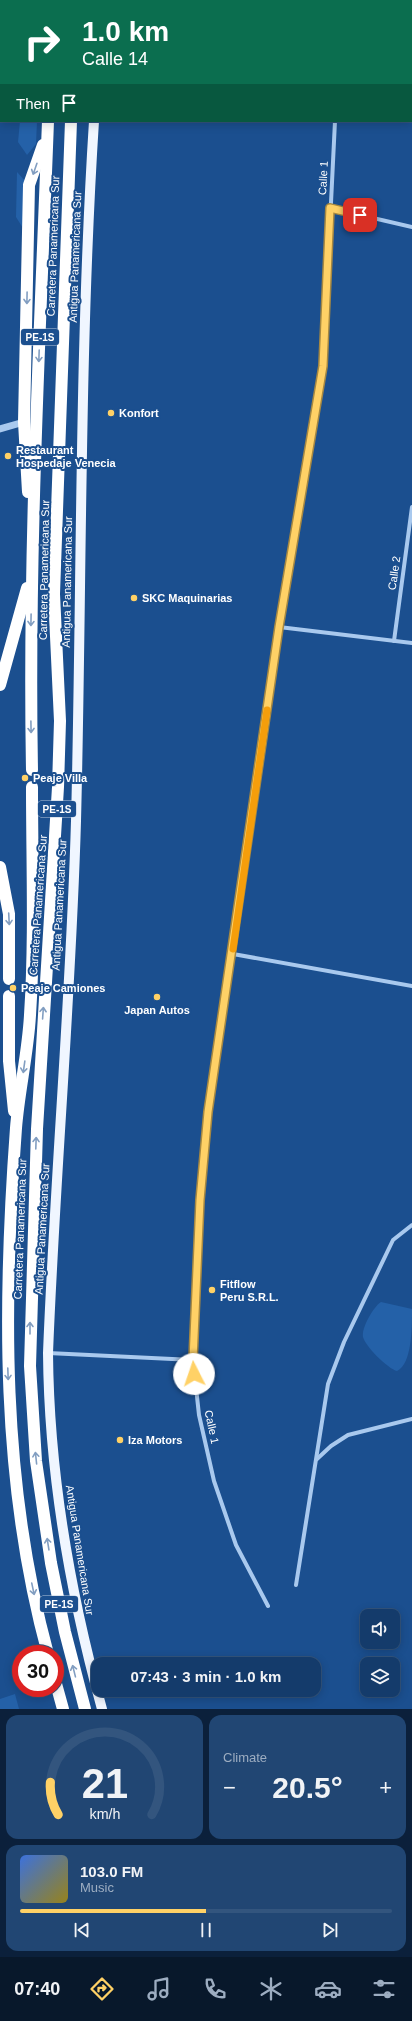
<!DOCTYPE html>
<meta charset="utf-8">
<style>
:root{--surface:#143b6b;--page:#214673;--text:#f1f3f6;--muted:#9dadc1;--line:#33557e;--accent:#ffd166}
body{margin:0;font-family:Arial,sans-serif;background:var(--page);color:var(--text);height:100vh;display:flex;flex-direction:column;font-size:15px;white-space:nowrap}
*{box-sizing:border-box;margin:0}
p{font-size:13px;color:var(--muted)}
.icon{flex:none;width:22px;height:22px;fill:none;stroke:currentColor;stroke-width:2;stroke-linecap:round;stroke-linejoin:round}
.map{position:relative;height:1709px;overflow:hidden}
.sheet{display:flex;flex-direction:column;gap:6px;padding:6px;background:#0b203b;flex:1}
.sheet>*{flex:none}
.top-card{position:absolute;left:0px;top:0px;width:412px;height:122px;box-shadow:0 2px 10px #0003,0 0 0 1px var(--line);background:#0b6e4f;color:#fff;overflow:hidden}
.controls{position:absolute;left:360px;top:1609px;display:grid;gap:8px}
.controls a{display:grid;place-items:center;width:40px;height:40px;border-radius:8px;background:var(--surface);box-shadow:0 2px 10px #0003,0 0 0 1px var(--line);font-size:20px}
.speed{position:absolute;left:12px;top:1645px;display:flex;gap:8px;font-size:20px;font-weight:700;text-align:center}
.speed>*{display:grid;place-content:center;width:52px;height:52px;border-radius:50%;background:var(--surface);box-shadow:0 2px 10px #0003,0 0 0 1px var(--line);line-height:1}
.speed .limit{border:6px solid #d22;background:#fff;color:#111}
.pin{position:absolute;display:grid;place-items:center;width:34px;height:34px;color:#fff;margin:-17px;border-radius:8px;box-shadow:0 2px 6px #0006}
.me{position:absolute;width:44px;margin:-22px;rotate:356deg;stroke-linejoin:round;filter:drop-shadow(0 0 3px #0008)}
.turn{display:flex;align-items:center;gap:14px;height:84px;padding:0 16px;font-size:18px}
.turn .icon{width:52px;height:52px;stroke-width:2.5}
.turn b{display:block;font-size:28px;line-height:34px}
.then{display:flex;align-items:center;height:38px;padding:0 16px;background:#0003;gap:8px;font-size:15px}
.big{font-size:30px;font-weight:700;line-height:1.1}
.sheet .widget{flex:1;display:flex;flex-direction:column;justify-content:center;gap:6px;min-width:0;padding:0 14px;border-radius:12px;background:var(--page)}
.sheet .dial{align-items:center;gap:0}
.dial svg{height:104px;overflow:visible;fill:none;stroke:var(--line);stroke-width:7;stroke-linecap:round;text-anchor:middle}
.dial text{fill:var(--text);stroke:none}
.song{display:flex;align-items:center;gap:12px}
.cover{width:48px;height:48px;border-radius:6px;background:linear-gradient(135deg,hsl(220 70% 55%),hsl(50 70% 35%))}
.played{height:4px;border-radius:2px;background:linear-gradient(90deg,var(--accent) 50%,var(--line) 50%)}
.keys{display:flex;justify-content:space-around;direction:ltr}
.heat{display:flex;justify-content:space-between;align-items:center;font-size:22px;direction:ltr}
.sheet .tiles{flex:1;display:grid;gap:6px;grid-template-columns:1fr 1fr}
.widget:last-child{grid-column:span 2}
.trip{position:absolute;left:91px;top:1657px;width:230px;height:40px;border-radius:12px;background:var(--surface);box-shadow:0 2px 10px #0003,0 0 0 1px var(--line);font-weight:700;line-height:40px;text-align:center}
.tabs{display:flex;height:64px;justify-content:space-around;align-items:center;background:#08182b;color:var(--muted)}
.tabs .icon{width:28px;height:28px}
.tabs .on{color:var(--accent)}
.tabs b{font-size:18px;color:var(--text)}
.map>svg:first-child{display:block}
.green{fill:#2461a8}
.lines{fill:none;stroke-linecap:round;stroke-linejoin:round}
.minor{stroke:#a9c9ee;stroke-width:4}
.tertiary{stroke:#a9c9ee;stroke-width:7}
.primary{stroke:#f0f6ff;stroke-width:10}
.motorway{stroke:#fff;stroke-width:12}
.oneway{stroke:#829ec1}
.route-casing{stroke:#a68842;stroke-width:10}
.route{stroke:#ffd166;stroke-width:7}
.slow{stroke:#f59e0b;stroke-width:7}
.poi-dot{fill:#ffd166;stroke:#1b4f8f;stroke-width:1.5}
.labels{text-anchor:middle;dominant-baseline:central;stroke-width:4;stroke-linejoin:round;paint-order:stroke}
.shield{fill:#1b4f8f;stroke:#bbcadd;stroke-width:1}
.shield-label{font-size:10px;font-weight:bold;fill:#fff}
.street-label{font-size:11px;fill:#fff;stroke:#1b4f8f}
.poi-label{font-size:11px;font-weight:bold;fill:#fff;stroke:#1b4f8f;text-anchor:start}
</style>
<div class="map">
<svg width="412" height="1709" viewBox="0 0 412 1709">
<rect width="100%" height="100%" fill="#1b4f8f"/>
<g class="green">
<path d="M20,121H37L36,144L27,155L18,142Z"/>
<path d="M17,172L26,182V233L16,217Z"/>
<path d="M381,1302L412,1309C412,1327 412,1364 397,1371C388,1369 365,1346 363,1337C361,1328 374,1306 381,1302Z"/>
<path d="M15,1694L19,1709H0V1699Z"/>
</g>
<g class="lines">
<g class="minor">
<path d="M330,208L412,227"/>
<path d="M279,627L412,643"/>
<path d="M394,641L412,507"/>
<path d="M233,954L412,986"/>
<path d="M48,1353L193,1360"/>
<path d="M317,1459L331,1446L348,1435L412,1419"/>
<path d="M296,1585L328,1384L344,1342L393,1240L412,1225"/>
<path d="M268,1606L236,1545L214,1481L199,1415L193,1360L194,1316L200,1200L208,1112L279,627L323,366L335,121"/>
</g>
<path class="tertiary" d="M0,429L24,422"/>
<g class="primary">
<path d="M120,0L162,1"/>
<path d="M102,1V0"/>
<path d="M411,9H412"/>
<path d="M411,21H412"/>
<path d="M94,121C79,355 82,587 76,821C71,998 55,1175 48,1353C49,1473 70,1593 102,1709"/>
</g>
<g class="motorway">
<path d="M53,1V0"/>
<path d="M75,1V0"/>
<path d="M71,121L54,594L60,721L58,787L37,1129L30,1366L36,1461L51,1563L65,1632L85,1709"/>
<path d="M28,492L24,422L29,185L43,145"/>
<path d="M0,685L27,588"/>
<path d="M32,770C28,554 40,337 48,121"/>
<path d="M32,787C32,863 35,939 30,1015C28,1053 19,1090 16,1128C3,1304 1,1482 48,1654"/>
<path d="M0,867L9,914V979"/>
<path d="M9,996V1061L14,1111"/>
<path d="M55,1680L63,1709"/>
</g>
</g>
<defs><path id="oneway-shaft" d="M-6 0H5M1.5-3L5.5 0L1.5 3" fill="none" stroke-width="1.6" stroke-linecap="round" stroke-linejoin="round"/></defs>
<g class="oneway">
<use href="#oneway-shaft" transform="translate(35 169) rotate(109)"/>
<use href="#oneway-shaft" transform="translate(27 298) rotate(91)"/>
<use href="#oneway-shaft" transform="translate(39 356) rotate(92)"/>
<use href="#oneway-shaft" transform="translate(31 620) rotate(91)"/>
<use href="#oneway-shaft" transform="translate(31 727) rotate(89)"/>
<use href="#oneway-shaft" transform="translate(9 919) rotate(87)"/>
<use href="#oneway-shaft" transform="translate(43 1013) rotate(-86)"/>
<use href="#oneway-shaft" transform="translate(24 1067) rotate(98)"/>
<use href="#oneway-shaft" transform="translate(36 1143) rotate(-88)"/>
<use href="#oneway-shaft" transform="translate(30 1328) rotate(-90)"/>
<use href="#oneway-shaft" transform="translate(8 1374) rotate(88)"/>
<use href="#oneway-shaft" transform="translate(36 1458) rotate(-96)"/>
<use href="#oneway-shaft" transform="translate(48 1544) rotate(-99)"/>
<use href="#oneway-shaft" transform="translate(33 1589) rotate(78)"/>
<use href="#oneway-shaft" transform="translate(74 1671) rotate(-104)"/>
</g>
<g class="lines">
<g class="route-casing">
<path id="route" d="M194,1374L193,1360L200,1200L208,1112L279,627L323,366L330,208L360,215"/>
</g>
<use href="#route" class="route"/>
<path class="slow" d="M233,949L267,710"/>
</g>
<g class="poi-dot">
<circle cx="111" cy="413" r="4"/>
<circle cx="8" cy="456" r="4"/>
<circle cx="134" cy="598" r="4"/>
<circle cx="25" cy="778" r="4"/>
<circle cx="13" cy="988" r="4"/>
<circle cx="157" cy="997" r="4"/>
<circle cx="212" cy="1290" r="4"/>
<circle cx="120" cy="1440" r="4"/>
</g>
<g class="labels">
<g class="shield">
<rect x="21" y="329" width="38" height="16" rx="3"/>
<rect x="38" y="801" width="38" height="16" rx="3"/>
<rect x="40" y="1596" width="38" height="16" rx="3"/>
</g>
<g class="shield-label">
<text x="40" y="337">PE-1S</text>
<text x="57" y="809">PE-1S</text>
<text x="59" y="1604">PE-1S</text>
</g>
<g class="street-label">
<text transform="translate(323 178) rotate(-87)">Calle 1</text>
<text transform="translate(53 246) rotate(-88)">Carretera Panamericana Sur</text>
<text transform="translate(75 257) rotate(-88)">Antigua Panamericana Sur</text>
<text transform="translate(44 570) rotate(-89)">Carretera Panamericana Sur</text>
<text transform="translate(394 573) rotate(-82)">Calle 2</text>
<text transform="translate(67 582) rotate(-89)">Antigua Panamericana Sur</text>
<text transform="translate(38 905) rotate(-86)">Carretera Panamericana Sur</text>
<text transform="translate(59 905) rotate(-87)">Antigua Panamericana Sur</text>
<text transform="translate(20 1229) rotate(-88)">Carretera Panamericana Sur</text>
<text transform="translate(42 1229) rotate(-87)">Antigua Panamericana Sur</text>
<text transform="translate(212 1427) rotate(78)">Calle 1</text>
<text transform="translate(80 1550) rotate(81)">Antigua Panamericana Sur</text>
</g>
<g class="poi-label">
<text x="119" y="413">Konfort</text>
<text x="16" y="450">Restaurant<tspan x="16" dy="13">Hospedaje Venecia</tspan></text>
<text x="142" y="598">SKC Maquinarias</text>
<text x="33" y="778">Peaje Villa</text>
<text x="21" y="988">Peaje Camiones</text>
<text x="157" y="1010" text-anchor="middle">Japan Autos</text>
<text x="220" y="1284">Fitflow<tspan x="220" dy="13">Peru S.R.L.</tspan></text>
<text x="128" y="1440">Iza Motors</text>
</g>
</g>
</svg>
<div class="controls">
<a><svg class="icon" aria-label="sound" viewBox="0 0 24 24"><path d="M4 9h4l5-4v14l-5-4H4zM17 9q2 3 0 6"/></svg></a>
<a><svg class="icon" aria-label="layers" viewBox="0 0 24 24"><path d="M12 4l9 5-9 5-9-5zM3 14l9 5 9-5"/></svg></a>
</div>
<div class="speed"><div class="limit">30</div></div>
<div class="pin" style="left:360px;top:215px;background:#d93025"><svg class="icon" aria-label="arrive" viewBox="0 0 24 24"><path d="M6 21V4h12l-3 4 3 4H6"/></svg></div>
<svg class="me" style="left:194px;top:1374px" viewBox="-20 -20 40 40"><circle r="19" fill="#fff"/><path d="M0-13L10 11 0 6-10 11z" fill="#ffd166"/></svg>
<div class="trip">07:43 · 3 min · 1.0 km</div>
<div class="top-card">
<div class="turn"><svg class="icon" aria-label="right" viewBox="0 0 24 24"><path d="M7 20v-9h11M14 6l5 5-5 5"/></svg><div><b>1.0 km</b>Calle 14</div></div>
<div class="then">Then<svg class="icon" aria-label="arrive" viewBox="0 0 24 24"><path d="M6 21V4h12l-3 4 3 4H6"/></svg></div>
</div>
</div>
<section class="sheet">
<div class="tiles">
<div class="widget dial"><svg viewBox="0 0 100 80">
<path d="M14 69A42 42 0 1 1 86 69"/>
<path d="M14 69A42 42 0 0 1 8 44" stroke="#ffd166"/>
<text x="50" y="56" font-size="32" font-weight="700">21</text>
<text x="50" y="72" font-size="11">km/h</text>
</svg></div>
<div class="widget"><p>Climate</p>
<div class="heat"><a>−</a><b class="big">20.5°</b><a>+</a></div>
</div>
<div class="widget">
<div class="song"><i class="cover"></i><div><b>103.0 FM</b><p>Music</p></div></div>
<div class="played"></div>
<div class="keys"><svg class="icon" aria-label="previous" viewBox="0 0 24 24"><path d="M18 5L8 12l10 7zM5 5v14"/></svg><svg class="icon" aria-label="pause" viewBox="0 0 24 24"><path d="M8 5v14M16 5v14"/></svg><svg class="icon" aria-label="next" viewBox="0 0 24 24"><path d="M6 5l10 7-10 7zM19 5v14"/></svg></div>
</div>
</div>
</section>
<nav class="tabs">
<b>07:40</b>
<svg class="icon on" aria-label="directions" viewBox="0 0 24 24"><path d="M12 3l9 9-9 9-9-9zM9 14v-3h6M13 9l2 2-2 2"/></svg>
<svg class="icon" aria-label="music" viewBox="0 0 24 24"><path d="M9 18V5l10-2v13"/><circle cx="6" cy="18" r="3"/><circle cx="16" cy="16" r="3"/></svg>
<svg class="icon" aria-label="phone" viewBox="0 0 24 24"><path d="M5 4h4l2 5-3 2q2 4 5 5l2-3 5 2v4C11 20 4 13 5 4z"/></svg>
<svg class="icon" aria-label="climate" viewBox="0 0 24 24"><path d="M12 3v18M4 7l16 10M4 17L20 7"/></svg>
<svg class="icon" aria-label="car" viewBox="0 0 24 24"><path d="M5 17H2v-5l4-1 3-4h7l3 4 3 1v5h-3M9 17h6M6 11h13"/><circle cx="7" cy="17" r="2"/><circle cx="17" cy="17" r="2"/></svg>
<svg class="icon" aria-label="filters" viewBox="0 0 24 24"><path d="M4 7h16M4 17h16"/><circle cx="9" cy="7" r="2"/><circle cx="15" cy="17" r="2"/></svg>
</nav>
